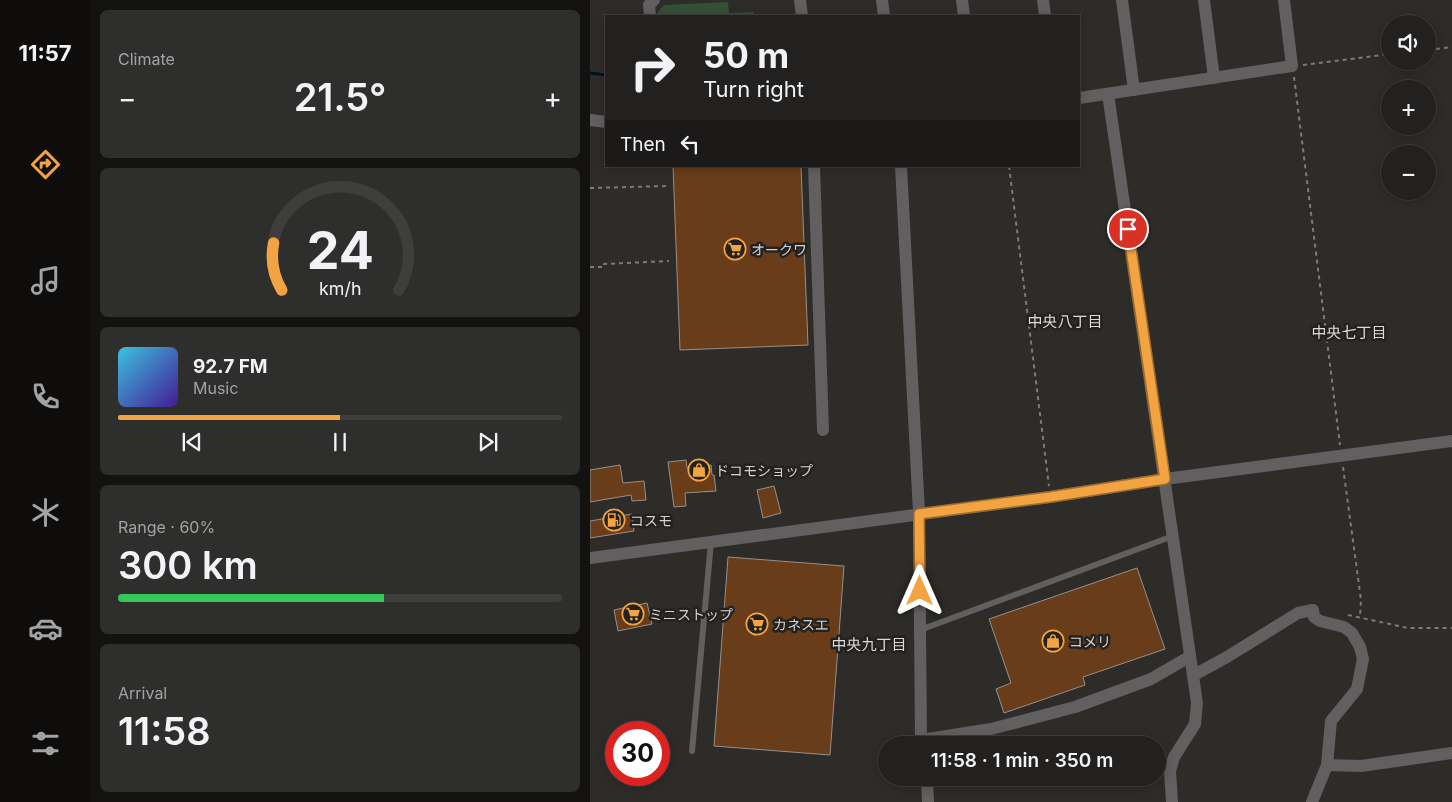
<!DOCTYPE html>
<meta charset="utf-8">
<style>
:root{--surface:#22211f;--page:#2e2e2c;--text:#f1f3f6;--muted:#a2a3a4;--line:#3f3e3d;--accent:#f3a442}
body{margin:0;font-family:Inter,"Noto Sans JP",sans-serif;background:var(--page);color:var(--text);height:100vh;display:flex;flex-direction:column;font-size:19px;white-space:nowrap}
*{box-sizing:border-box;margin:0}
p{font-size:16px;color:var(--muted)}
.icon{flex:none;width:28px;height:28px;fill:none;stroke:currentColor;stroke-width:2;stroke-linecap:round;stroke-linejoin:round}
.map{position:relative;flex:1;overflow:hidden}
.details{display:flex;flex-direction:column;gap:10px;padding:10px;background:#131211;width:500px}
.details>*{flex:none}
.banner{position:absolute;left:15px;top:15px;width:475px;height:152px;border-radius:0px;box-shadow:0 2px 12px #0003,0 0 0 1px var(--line);background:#22211f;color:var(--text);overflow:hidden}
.buttons{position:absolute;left:791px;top:15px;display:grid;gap:10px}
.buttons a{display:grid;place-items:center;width:55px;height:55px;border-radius:50%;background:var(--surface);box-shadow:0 2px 12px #0003,0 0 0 1px var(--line);font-size:25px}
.speed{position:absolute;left:15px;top:721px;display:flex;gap:10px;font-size:25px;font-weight:700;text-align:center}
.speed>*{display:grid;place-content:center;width:65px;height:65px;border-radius:50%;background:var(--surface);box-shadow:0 2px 12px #0003,0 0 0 1px var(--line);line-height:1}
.speed .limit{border:8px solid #d22;background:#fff;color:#111}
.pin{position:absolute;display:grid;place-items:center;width:42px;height:42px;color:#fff;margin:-21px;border:2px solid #fff;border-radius:50%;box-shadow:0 1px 5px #0007}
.me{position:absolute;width:55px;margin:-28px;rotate:0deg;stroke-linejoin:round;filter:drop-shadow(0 0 4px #0008)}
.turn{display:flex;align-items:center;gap:18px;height:105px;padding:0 15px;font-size:22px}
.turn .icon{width:65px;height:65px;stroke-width:2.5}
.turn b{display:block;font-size:35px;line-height:42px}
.then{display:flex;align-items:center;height:48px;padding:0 15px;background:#0003;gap:10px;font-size:19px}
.big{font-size:38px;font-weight:600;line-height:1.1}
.details .widget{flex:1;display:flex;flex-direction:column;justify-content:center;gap:8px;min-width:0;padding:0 18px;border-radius:8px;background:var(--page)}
.details .dial{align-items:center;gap:0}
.dial svg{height:130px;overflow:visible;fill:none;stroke:var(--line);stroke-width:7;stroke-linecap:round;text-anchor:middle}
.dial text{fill:var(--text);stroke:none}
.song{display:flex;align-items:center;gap:15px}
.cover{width:60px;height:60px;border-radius:8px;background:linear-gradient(135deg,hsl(190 70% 55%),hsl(260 70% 35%))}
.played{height:5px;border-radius:2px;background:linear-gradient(90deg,var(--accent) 50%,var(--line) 50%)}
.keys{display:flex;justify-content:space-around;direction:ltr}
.heat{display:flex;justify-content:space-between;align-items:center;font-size:28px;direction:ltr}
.charge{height:8px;border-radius:4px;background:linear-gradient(90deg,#34c759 60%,var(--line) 0)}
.trip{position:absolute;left:288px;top:736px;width:288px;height:50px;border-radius:25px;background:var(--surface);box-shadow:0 2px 12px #0003,0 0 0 1px var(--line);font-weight:600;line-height:50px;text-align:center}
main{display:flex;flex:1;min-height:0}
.tab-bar{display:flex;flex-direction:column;width:90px;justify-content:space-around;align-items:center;background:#0e0d0c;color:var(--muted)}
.tab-bar .icon{width:35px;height:35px}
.tab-bar .current{color:var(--accent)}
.tab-bar b{font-size:22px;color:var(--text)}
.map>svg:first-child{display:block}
.green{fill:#345035}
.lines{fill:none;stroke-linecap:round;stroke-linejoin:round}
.stream{stroke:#001223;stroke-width:3}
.building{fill:#693d1a;stroke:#94908e}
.path{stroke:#7c7b78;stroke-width:2;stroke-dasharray:4 4;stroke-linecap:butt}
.lane{stroke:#615f5f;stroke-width:6}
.street{stroke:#615f5f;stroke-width:12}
.route-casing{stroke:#9e6b2b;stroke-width:12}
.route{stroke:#f3a442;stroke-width:9}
.labels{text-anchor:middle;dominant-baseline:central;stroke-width:5;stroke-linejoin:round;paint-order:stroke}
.poi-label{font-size:14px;fill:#d3d2d0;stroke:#24221f;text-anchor:start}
.neighbourhood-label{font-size:15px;fill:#dcdad7;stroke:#24221f}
</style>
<main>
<nav class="tab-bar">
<b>11:57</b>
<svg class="icon current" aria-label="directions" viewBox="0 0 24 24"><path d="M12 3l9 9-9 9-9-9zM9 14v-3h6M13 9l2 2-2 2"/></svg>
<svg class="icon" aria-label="music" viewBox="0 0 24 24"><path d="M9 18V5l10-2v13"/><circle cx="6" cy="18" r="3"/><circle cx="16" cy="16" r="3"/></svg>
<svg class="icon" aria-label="phone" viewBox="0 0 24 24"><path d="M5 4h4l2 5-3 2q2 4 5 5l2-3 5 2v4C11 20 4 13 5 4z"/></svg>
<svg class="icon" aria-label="climate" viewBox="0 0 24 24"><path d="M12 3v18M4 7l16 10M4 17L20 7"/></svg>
<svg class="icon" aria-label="car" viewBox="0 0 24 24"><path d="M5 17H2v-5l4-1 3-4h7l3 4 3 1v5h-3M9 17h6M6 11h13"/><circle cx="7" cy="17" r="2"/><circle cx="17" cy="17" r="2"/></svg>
<svg class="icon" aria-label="filters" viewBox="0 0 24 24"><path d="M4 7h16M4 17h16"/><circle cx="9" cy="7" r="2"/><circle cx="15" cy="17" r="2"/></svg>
</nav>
<section class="details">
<div class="widget"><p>Climate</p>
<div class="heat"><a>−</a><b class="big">21.5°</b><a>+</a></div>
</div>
<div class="widget dial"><svg viewBox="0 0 100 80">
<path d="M14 69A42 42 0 1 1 86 69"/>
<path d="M14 69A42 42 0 0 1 9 40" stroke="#f3a442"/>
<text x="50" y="56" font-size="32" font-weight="700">24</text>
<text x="50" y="72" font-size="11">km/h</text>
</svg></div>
<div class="widget">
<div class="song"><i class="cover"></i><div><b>92.7 FM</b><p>Music</p></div></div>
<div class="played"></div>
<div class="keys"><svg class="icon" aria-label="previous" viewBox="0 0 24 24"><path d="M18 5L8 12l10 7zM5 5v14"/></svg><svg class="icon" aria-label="pause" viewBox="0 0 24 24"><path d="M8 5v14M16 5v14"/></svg><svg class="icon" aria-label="next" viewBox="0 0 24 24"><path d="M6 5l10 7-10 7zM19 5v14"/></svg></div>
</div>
<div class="widget"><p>Range · 60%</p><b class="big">300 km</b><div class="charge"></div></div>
<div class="widget"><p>Arrival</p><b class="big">11:58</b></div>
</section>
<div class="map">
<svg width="862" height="802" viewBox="0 0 862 802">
<rect width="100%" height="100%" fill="#2d2c29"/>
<path class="green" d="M138,2L139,13L163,12L164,16H68L67,13L74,5Z"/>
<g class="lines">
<path class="stream" d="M0,73L16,75"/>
</g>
<g class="building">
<path d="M83,166H211L218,345L90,350Z"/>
<path d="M96,460L97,468L121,465L122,475H124L126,491L95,493L96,506L84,507L78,462Z"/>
<path d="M30,465L33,483L54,481L56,500L42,501L41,495L0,502V470Z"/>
<path d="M184,486L191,513L173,518L167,490Z"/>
<path d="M42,514L44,531L0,538V521Z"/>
<path d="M138,557L254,566L240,755L124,746Z"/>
<path d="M547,568L575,649L493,677L495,685L414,713L406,689L421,683L399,619Z"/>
<path d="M57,603L62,624L28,631L24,610Z"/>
</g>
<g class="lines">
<g class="path">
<path d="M838,50L862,47"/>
<path d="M713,65L800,54"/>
<path d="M704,77L750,445"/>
<path d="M419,166L459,486"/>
<path d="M0,188L77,186"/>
<path d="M0,267H14V264L79,261"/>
<path d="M753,467L771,600L770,617"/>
<path d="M758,615L818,628H862"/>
</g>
<g class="lane">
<path d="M330,630L583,536"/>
<path d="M102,751L121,542"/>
</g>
<g class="street">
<path d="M210,0L212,16"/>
<path d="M292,0L294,16"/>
<path d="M372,0L374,16"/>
<path d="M453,0L455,16"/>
<path d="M532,0L544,90"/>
<path d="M614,0L624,78"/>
<path d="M60,16L59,5L64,0"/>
<path d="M518,94L607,703L605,724L584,757L580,771L582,802"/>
<path d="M489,98L702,66L694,0"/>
<path d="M0,120L16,122"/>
<path d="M224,166L233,430"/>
<path d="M311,166L329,513L331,740L401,729L485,707L561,679L599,657"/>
<path d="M0,558L460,497L575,479L862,441"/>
<path d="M604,675L637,657L708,613L723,610L724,617L730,621L754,627L762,633L770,647L773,659L767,689L741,721L737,765L722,802"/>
<path d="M737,765L771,766L862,753"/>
<path d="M337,778L338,802"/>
</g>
</g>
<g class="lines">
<g class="route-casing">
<path id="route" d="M330,591L329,514L460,497L575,479L538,229"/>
</g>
<use href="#route" class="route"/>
</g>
<defs>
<g id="supermarket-ring" transform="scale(1.125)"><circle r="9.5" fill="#24221f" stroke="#f3a442" stroke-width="1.5"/><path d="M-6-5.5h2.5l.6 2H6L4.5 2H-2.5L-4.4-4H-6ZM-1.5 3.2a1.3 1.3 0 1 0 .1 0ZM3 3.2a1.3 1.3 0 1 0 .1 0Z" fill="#f3a442"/></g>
<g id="shop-ring" transform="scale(1.125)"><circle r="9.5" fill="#24221f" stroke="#f3a442" stroke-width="1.5"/><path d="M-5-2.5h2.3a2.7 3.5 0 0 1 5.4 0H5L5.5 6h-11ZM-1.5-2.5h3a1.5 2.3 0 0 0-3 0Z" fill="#f3a442"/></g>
<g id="fuel-ring" transform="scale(1.125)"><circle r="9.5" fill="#24221f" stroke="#f3a442" stroke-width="1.5"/><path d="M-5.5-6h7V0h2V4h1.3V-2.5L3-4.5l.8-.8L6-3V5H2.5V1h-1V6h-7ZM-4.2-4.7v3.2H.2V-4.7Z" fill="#f3a442"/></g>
</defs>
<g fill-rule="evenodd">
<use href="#supermarket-ring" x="145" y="249"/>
<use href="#shop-ring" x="109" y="470"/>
<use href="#fuel-ring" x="24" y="520"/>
<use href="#supermarket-ring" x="43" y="614"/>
<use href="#supermarket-ring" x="167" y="624"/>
<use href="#shop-ring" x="463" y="641"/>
</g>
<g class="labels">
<g class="poi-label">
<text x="161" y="249">オークワ</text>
<text x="125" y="470">ドコモショップ</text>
<text x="40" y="520">コスモ</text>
<text x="59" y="614">ミニストップ</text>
<text x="183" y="624">カネスエ</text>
<text x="479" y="641">コメリ</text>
</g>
<g class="neighbourhood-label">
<text x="475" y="321">中央八丁目</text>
<text x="759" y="332">中央七丁目</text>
<text x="279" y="644">中央九丁目</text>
</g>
</g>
</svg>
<div class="buttons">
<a><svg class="icon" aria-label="sound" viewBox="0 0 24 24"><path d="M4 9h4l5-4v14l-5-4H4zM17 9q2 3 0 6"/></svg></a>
<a>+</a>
<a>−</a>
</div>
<div class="speed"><div class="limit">30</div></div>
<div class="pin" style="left:538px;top:229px;background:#d93025"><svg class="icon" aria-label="arrive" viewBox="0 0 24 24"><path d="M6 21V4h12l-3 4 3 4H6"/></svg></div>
<svg class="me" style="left:330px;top:591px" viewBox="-20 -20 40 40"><path d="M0-17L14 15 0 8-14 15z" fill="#f3a442" stroke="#fff" stroke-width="4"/></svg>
<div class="trip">11:58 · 1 min · 350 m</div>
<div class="banner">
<div class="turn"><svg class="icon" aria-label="right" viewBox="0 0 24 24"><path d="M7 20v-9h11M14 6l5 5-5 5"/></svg><div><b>50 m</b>Turn right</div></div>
<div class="then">Then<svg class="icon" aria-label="left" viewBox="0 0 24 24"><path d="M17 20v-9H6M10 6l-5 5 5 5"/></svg></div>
</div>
</div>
</main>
